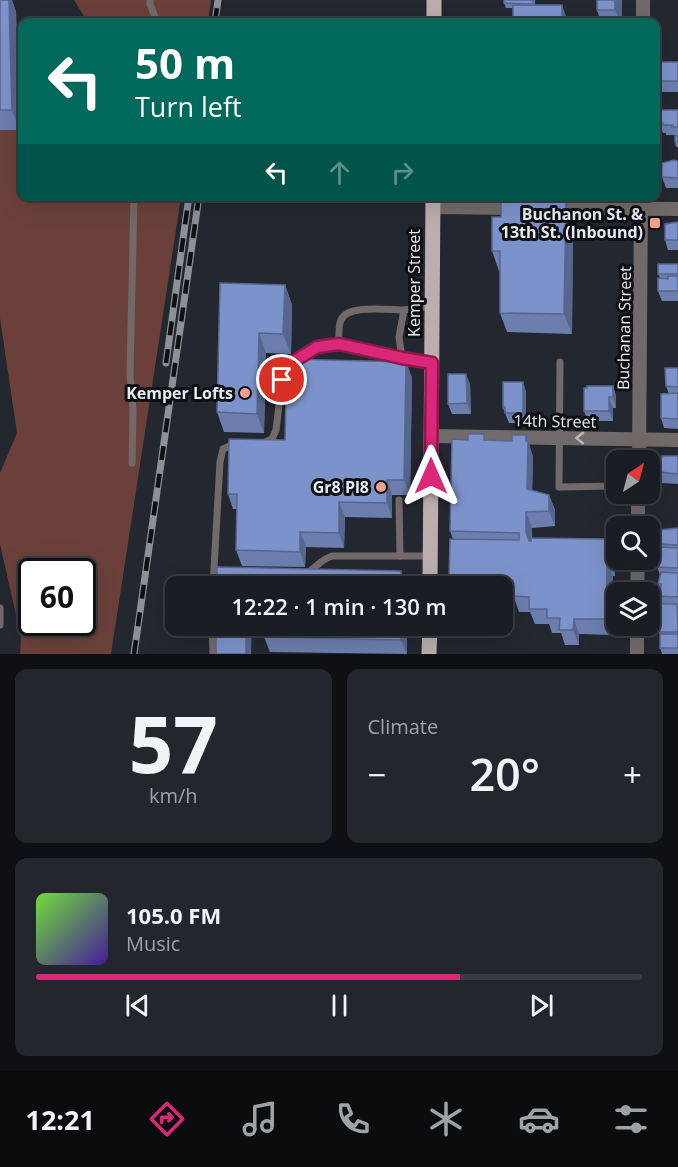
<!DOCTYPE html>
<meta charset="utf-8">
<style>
:root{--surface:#1a1d24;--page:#23262c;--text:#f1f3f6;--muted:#9fa2a6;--line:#383b41;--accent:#db2777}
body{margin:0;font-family:"Open Sans",sans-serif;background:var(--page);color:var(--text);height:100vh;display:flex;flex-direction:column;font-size:22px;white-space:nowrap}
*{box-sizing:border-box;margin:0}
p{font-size:20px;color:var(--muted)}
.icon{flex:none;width:33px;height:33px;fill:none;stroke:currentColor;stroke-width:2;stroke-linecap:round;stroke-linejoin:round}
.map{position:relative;height:654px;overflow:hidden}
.side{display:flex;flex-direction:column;gap:15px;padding:15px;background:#0e1014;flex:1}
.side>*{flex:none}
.banner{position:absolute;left:18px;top:18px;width:642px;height:183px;border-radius:12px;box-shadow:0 6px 24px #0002,0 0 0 2px var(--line);background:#00695c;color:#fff;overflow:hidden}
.needle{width:39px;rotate:36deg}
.tools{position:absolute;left:606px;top:450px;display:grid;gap:12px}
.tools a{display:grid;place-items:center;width:54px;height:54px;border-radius:12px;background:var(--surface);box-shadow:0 6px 24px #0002,0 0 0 2px var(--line);font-size:30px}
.speed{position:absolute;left:18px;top:558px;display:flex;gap:12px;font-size:30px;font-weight:700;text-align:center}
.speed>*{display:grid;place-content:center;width:78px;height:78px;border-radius:50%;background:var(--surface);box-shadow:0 6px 24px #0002,0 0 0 2px var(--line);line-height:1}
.speed .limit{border:3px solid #111;border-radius:9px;background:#fff;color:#111}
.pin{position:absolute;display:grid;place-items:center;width:51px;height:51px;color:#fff;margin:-26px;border:3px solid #fff;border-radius:50%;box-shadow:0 2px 6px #0007}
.me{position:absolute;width:66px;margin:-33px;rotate:0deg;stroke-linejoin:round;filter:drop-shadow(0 0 4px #0008)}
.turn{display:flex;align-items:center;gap:21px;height:126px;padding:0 18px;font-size:27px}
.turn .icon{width:78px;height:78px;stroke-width:2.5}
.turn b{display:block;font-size:42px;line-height:51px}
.lanes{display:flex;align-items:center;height:57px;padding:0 18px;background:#0003;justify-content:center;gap:30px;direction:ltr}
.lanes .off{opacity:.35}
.big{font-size:45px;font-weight:600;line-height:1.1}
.side .widget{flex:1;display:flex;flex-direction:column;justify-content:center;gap:9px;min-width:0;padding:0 21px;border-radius:12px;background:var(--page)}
.side .dial{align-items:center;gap:0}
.dial b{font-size:78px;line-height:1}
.song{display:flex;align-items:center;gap:18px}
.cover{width:72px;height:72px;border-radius:9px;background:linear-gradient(135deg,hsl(100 70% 55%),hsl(260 70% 35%))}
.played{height:6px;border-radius:3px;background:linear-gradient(90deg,var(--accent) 70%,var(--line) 70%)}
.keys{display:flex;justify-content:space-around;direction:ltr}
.heat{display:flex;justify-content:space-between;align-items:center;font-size:33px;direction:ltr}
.side .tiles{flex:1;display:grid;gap:15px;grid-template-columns:1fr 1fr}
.widget:last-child{grid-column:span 2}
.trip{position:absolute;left:165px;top:576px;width:348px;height:60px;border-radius:12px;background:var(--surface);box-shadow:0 6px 24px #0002,0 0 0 2px var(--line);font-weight:600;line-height:60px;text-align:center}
.menu{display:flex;height:96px;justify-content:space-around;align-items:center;background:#0a0c0e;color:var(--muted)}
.menu .icon{width:42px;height:42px}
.menu .selected{color:var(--accent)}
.menu b{font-size:27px;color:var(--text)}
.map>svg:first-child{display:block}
.green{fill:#6b403a;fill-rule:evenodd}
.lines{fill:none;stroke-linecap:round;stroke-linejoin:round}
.service{stroke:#716a69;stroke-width:7}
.minor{stroke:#716a69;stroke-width:14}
.primary{stroke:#bbaeac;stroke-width:15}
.rail-casing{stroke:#8c9097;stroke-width:7}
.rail{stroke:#0e1014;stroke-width:4.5;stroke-dasharray:14;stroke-linecap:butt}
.wall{fill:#6b7eae}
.shaded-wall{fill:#57668d}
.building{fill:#7c92ca;stroke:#57668d;stroke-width:1.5}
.oneway{stroke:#b8b7bb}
.route-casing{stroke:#8e194d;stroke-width:15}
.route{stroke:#db2777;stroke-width:10}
.poi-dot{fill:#f59d8f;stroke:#0e1014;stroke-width:2}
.labels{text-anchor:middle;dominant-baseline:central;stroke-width:6;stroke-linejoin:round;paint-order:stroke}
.poi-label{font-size:16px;font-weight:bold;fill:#e8ebf1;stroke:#0e1014;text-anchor:end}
.street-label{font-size:16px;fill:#e8ebf1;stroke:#0e1014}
</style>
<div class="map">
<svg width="678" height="654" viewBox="0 0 678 654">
<rect width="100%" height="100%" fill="#232730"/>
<g class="green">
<path d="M74,0H211L208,22H84V16Z"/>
<path d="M0,129L19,130L17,133L18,146H22V196L181,197L111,654H20L21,637L0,544V473L17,433L0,318ZM32,572H82V622H32Z"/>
</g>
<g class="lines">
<g class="service">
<path d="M150,0V4L157,22"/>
<path d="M402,358L339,344C339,337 338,326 341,320C347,304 389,310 404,310"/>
<path d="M560,362L559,487L616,486"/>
<path d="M432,363L402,358L399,337L404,310L432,306"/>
<path d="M263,443L272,439L276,430L282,380L293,362L317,347L339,344"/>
<path d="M132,463L133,409L130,375L134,196"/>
<path d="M399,500L400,556"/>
<path d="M307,573C317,567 320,560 332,556H430"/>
<path d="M213,586L220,462L223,449L234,444"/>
<path d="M0,608V625"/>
<path d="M212,626L213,654"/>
</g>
<g class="minor">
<path d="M643,22V0"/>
<path d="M433,207L520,208"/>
<path d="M551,208L678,209"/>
<path d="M431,436L678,440"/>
<path d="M639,460L641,196"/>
<path d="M638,526V494"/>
<path d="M637,592L638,560"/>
<path d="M637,654V626"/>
</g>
<g class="primary">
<path d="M434,22V0"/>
<path d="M430,586L433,196"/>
<path d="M429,654L430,626"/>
</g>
<g class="rail-casing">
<g id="rail">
<path d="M215,22L218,0"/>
<path d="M166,363L189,196"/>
<path d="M134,654L199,196"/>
</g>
</g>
<use href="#rail" class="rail"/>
</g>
<g class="wall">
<path d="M0,0H12L16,12L19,130H0Z"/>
<path d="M535,0V5L513,8H506L504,3Z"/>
<path d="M597,0H622V22H601L597,10Z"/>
<path d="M678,62V92H662L658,81Z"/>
<path d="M678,110V147H676L675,142V135H666V133H663L659,123Z"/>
<path d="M678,161V188H666L662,177Z"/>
<path d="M573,220L572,334L507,332L500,313V271H499L492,251Z"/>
<path d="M678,222V250H668L665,240Z"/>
<path d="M678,264V301H662L658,291L660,278L658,274Z"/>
<path d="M285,285L292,305L291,354L266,353L264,433L224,432L217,412Z"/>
<path d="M678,368V429L664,428L661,418L669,394L666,386Z"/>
<path d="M412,377L410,495H392V518L345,517L344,548L306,547L305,567L242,566L236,550L237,509H233L228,494L285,440Z"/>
<path d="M523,382L526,392V423H509L503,408Z"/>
<path d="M470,384L471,414H452L448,404Z"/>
<path d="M613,386L616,396V408H613V421H588L584,411Z"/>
<path d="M526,435L533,457L532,490L549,495L555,510V526L532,528V538L610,539L615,554V576H613L611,635L579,634V645H565L561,633H552L549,624H535L530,612H519L513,595H502V586H452L449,579L453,539L450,531L468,440L512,441Z"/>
<path d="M678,456V484L662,483L659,472Z"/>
<path d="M678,528V654H662L660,648V635L656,624L660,615V604L657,596L659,587L658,584L660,575L657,567L659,547V544Z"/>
<path d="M407,630V654L270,652L264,637Z"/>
</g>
<g class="shaded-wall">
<path d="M9,0H12L16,12L19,130L12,110Z"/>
<path d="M615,0H622V22H620L615,10Z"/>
<path d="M562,5L568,22H562Z"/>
<path d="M566,200L573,220L572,334L564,314Z"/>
<path d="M285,285L292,305L291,354L283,334Z"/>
<path d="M259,333L266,353L264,433L257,414Z"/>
<path d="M406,362L412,377L410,495L404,480Z"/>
<path d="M466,374L470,384L471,414L467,403Z"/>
<path d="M523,382L526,392V423L523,413Z"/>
<path d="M613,386L616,396V408L613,397Z"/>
<path d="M609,397L613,408V421L609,411Z"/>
<path d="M526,435L533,457L532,504L527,489Z"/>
<path d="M387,480L392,495V518L387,503Z"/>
<path d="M549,495L555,510V526L549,511Z"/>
<path d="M339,502L345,517L344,548L339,533Z"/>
<path d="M526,512L532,528L531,547L534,556L526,532Z"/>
<path d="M300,532L306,547L305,567L300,552Z"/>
<path d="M610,539L615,554V576L609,560Z"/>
<path d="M607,560L613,576L611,635L606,619Z"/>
<path d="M401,571L407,586H401Z"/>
<path d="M574,619L579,634V645L573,630Z"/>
<path d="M246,626H252L251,654H246Z"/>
<path d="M402,626H406L407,630V654L401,640Z"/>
</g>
<g class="building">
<path d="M0,0H9L12,110H0Z"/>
<path d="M504,0H533V4L504,3Z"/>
<rect x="597" y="0" width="18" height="10"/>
<rect x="513" y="5" width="49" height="17"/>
<rect x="658" y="62" width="20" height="19"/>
<path d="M660,110H678V127H672L673,125H663V123H659Z"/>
<rect x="675" y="136" width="3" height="6"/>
<path d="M674,160L678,161V178L662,177V163Z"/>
<path d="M501,199L566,200L564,314L500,313V251H492V217H501Z"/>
<path d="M678,222V240H665V224Z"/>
<rect x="658" y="264" width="20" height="10"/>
<path d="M668,276H678V291H658V278L668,279Z"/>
<path d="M220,283L285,285L283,334L259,333L257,414L217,412Z"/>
<path d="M287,359L406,362L404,480H387V503L339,502V533L300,532V552L236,550L237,494H228L229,439L285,440Z"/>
<path d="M665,368H678V387L666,386Z"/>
<path d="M448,374H466L467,403L448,404Z"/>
<path d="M503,382H523V413H505V407L503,408Z"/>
<path d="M587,386H613V397H609V411H584V388H587Z"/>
<path d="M678,393V419L661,418V394Z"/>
<path d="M468,434H484V440L512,441V435H526V441H528L527,489L549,495V511L526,512V532L529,541H531V538L610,539L609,560H607L606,619H574L573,630H559L560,618H547V609H529V597L513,596V580L449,579L450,539L519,540V533L450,531L452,439L468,440Z"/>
<path d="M662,456H678V474L659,472V458H662Z"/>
<path d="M678,528V545L659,544V530Z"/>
<path d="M659,547L678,548V568L657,567Z"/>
<path d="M217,567L401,571V586H217Z"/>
<path d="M661,572L678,573V597L657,596V587H661V584H658Z"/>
<path d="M659,604H677L678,629L677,632H660V624H656V615H660Z"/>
<rect x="216" y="626" width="30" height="28"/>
<path d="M264,626H402L401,640L264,637Z"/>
<rect x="660" y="634" width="18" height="14"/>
</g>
<defs><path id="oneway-chevron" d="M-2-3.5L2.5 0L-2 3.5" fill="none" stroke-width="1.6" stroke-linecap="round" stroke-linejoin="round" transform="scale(1.5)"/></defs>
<use class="oneway" href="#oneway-chevron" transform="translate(580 438) rotate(-179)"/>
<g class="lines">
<g class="route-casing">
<path id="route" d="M282,380L293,362L317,347L339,344L402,358L432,363L431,476"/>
</g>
<use href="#route" class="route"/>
</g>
<g class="poi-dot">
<rect x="649" y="217" width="12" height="12" rx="3"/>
<circle cx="245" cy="393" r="6"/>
<circle cx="381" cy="487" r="6"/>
</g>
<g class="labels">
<g class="poi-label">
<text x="643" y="214">Buchanon St. &amp;<tspan x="643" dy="18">13th St. (Inbound)</tspan></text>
<text x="233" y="393">Kemper Lofts</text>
<text x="369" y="487">Gr8 Pl8</text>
</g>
<g class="street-label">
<text transform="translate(414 283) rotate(-90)">Kemper Street</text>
<text transform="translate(624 328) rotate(-89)">Buchanan Street</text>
<text transform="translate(555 421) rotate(1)">14th Street</text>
</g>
</g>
</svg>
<div class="tools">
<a><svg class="needle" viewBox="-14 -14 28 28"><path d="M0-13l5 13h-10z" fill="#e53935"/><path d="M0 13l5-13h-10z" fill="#9fa2a6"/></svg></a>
<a><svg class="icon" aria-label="search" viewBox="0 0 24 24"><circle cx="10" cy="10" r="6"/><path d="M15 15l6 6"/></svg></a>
<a><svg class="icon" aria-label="layers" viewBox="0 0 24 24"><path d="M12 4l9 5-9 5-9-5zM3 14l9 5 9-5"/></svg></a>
</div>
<div class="speed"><div class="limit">60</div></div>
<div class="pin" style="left:282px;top:380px;background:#d93025"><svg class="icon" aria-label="arrive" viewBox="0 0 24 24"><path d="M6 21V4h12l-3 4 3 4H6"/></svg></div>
<svg class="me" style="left:431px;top:476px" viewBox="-20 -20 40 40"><path d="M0-17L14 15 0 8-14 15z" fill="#db2777" stroke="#fff" stroke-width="4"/></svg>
<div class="trip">12:22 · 1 min · 130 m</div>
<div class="banner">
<div class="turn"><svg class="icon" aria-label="left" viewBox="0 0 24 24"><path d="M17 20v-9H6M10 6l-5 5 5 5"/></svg><div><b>50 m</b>Turn left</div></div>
<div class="lanes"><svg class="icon" aria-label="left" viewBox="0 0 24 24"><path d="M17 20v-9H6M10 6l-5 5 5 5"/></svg><svg class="icon off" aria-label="ahead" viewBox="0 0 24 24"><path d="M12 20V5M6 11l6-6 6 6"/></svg><svg class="icon off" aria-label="right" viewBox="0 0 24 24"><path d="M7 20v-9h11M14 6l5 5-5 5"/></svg></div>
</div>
</div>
<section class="side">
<div class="tiles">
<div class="widget dial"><b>57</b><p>km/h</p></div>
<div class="widget"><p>Climate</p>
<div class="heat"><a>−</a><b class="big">20°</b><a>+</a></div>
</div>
<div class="widget">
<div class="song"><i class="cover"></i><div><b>105.0 FM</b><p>Music</p></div></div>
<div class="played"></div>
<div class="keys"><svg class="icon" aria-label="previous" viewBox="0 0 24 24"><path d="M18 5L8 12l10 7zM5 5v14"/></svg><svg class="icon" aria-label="pause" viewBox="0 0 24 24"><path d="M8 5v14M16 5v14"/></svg><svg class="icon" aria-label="next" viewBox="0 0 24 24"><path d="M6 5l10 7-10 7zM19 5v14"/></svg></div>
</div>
</div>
</section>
<nav class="menu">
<b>12:21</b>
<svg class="icon selected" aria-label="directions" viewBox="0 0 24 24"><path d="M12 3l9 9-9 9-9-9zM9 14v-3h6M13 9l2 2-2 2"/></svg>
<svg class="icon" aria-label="music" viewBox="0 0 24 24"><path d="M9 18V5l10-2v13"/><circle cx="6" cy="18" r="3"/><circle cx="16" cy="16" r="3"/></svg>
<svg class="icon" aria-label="phone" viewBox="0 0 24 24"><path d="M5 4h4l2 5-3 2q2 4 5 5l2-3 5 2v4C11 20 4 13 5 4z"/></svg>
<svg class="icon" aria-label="climate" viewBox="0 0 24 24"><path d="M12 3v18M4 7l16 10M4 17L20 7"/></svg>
<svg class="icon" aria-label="car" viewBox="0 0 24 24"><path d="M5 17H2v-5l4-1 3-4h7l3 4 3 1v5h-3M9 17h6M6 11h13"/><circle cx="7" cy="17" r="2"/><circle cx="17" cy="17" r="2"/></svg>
<svg class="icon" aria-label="filters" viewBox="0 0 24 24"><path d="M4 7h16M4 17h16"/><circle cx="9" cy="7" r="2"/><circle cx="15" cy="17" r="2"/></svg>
</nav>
